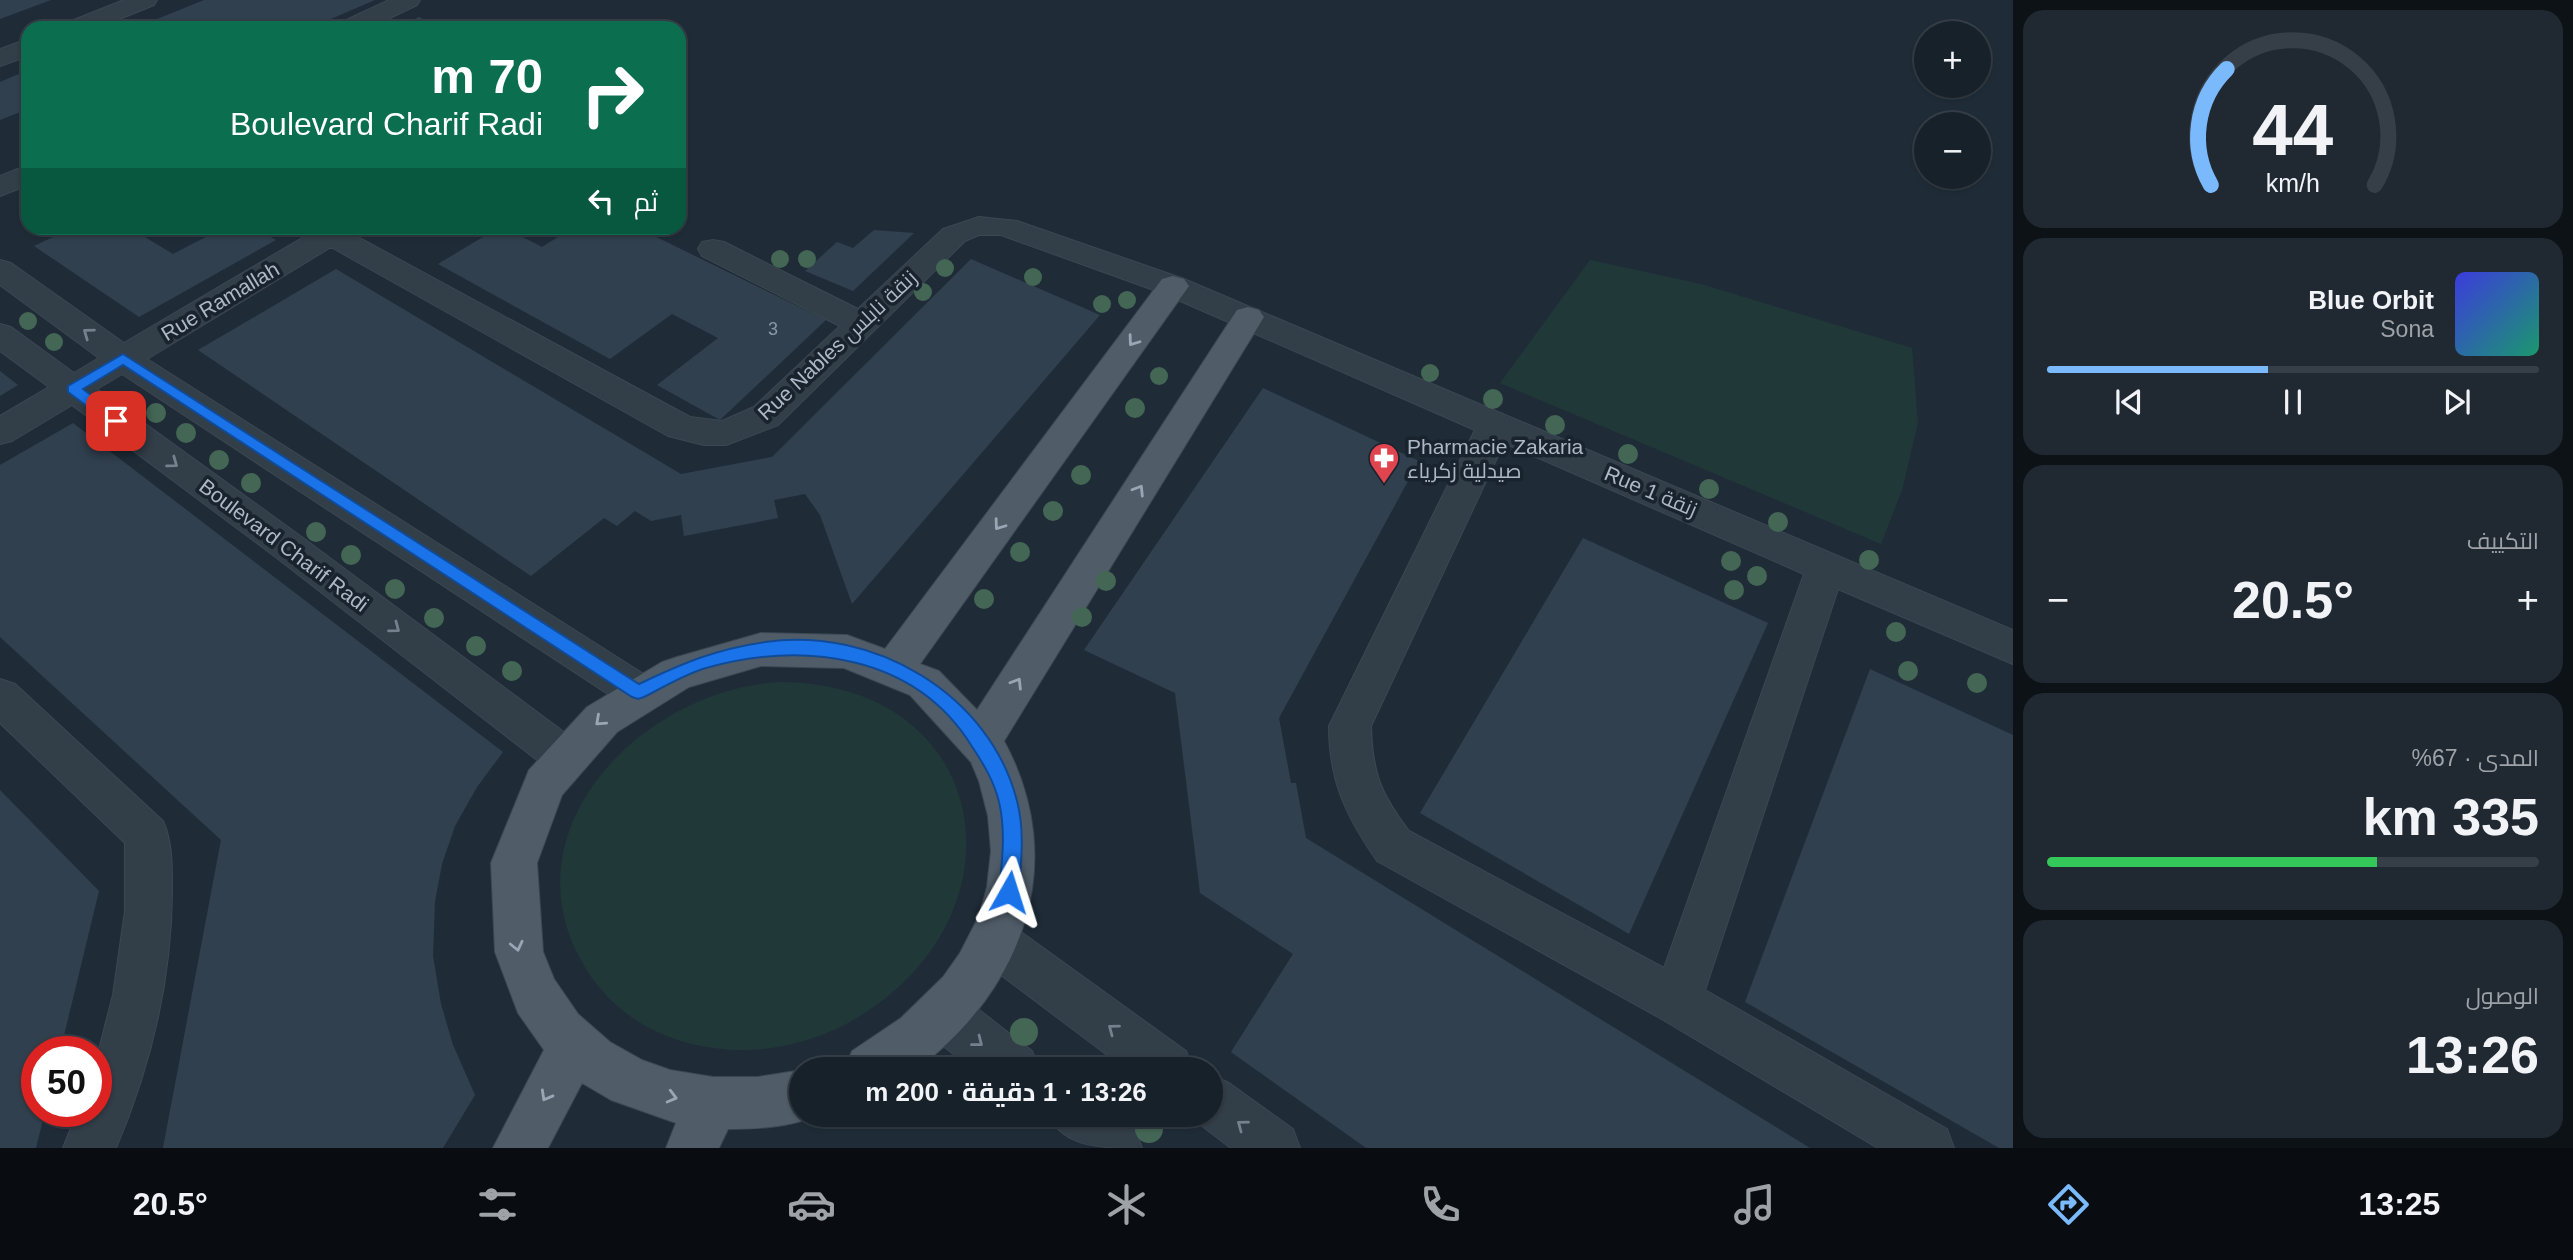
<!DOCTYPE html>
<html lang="ar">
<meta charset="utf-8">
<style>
:root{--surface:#17212a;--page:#202932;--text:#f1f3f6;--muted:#9ea3a8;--line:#363e47;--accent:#7ab9fc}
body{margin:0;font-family:Arial,Cairo,sans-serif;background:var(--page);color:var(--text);direction:rtl;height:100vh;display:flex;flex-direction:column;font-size:26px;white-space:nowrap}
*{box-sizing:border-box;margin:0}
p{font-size:23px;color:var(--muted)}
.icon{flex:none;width:38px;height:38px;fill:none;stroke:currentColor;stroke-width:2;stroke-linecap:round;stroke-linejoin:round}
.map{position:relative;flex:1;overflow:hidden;direction:ltr}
.details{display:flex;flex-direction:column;gap:10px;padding:10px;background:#0d1217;width:560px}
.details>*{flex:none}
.hud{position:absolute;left:21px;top:21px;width:665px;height:214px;border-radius:21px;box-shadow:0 2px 5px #0004,0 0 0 2px var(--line);direction:rtl;background:#0b6e4f;color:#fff;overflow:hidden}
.buttons{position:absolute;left:1914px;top:21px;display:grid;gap:14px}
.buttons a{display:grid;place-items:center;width:77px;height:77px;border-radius:50%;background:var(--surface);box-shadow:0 2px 5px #0004,0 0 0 2px var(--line);font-size:35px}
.speed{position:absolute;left:21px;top:1036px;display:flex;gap:14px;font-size:35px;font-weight:700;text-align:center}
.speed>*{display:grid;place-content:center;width:91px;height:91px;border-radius:50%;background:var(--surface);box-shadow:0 2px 5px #0004,0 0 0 2px var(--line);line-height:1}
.speed .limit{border:10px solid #d22;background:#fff;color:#111}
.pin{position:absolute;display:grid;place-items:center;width:60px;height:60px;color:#fff;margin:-30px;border-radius:14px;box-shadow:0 4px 10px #0006}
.me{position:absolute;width:77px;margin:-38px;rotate:6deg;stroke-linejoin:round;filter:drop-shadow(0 0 5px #0008)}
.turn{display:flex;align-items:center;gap:24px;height:147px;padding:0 28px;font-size:32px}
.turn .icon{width:91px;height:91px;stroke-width:2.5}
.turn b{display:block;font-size:49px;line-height:60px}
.then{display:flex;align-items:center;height:66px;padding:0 28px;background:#0003;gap:14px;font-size:26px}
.big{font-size:52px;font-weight:700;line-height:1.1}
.details .widget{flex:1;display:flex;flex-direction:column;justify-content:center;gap:10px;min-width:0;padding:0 24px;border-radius:21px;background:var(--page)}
.details .dial{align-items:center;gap:0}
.dial svg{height:182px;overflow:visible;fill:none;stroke:var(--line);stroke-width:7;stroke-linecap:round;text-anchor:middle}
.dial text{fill:var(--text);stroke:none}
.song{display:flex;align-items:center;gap:21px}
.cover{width:84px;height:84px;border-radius:10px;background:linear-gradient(135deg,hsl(240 70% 55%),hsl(160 70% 35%))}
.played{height:7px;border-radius:4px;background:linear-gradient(90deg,var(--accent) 45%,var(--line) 45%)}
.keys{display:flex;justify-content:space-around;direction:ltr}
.heat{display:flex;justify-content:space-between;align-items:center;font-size:38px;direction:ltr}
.charge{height:10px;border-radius:5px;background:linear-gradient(90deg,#34c759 67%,var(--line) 0)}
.trip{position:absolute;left:789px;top:1057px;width:434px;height:70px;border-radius:35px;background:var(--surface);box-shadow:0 2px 5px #0004,0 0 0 2px var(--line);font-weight:700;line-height:70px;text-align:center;direction:rtl}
.tab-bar{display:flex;height:112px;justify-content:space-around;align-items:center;background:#090d11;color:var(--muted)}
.tab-bar .icon{width:49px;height:49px}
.tab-bar .on{color:var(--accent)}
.tab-bar b{font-size:32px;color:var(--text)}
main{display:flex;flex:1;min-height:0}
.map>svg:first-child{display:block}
.green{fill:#213839}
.building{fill:#31404f}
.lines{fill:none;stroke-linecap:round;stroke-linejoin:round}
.minor-casing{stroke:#3c4752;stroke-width:2}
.major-casing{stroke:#3c4752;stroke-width:2}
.minor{fill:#323e48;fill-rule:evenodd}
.major{fill:#505d69;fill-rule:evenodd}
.tree{fill:#446654}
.oneway{stroke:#75818d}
.oneway2{stroke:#9aa6b3}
.route{fill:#1a73e8;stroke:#114b97;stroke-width:2}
.labels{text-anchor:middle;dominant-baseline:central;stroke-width:7;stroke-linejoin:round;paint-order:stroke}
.number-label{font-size:18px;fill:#8b98a6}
.street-label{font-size:21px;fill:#acb8c5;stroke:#18232d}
.poi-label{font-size:21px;fill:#acb8c5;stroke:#18232d;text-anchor:start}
</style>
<main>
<section class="details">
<div class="widget dial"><svg viewBox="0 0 100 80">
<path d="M14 69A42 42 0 1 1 86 69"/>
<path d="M14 69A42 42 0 0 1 21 18" stroke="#7ab9fc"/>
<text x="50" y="56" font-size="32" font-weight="700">44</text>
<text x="50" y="72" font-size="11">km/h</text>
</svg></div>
<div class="widget">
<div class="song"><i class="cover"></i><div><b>Blue Orbit</b><p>Sona</p></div></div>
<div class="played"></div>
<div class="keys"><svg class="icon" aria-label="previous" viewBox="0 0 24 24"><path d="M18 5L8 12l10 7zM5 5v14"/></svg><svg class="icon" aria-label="pause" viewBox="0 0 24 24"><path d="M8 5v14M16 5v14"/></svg><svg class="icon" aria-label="next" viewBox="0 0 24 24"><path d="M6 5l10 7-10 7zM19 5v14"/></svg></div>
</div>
<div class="widget"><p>التكييف</p>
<div class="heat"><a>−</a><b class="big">20.5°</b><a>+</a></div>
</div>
<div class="widget"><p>المدى · 67%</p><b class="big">335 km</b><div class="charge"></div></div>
<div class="widget"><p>الوصول</p><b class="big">13:26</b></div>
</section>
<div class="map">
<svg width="2013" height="1148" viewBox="0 0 2013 1148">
<rect width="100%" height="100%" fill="#1f2c38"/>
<g class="green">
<path d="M1590,260L1701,284L1912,348L1918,423L1902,490L1881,544L1500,383Z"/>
<path d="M781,682C992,684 1029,912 860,1016C825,1038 780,1051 738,1050C677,1048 622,1024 588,972C499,835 640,689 781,682Z"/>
</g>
<g class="building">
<path d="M0,0H51L0,19Z"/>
<path d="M204,0H375L310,28H135Z"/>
<path d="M419,17L440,28H396Z"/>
<path d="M28,70V109L0,120V82Z"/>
<path d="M72,228H130L173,254L223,228H255L276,240L139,317L34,246Z"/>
<path d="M498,228H505L542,247L572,228H638L826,320L720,420L657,385L718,338L672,314L610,359L438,264Z"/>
<path d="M874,230L914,233L853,291L805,271L837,242L853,248Z"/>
<path d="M971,259L1100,315L852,604L820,515L805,494L774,500L778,518L684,536L681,515L651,521L635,511L617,526L604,518L531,576L198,350L336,269L681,474L772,457Z"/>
<path d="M0,371L18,385L0,396Z"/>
<path d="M1263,388L1419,461L1279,718L1291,783H1296L1306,838L1810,1148H1366L1231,1052L1293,954L1200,893L1175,693L1084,650Z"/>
<path d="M73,423L503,752L477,787L455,826L442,864L435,901L433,956L441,1004L453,1045L475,1095L443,1148H163L221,840L0,637V465Z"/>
<path d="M1583,538L1768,623L1629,934L1420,813Z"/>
<path d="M1870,669L2013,735V1148H1999L1745,1002Z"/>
<path d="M0,790L99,891L60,1052H37V1111H45L36,1148H0Z"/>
</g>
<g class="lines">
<g class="minor-casing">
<g id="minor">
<path d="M124,0H157L154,5L97,28H63L66,23Z"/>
<path d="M389,0H420L417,5L369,28H337L340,23Z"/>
<path d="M28,39V56L0,66V49Z"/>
<path d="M28,165V185L0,196V176Z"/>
<path d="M979,217L1017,221L1184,279L2013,630V664L1838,589L1705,990L1947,1129L1954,1148H1878L1660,1018L1377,861C1346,816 1329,781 1329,726L1475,430L1162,293L1001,235H979L965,241L778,425L726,445H704L668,436L331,247L147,359L653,680L659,692L653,704L638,709L623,704L122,374L97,389L303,538L580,744L587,757L580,770L565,776L550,770L277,558L72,405L12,441L0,444V416L49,387L0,351V324L11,327L74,373L99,358L0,285V260L11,263L124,343L309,234L305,228H341L690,417L722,421L754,407L840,326L702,256L698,249L702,242L713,240L724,242L858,309L943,229ZM1504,443L1804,574L1664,968L1409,831C1381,794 1372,773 1371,726Z"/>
<path d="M0,679L15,684L163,821C173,843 172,869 172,894C171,981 150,1068 116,1148H63L78,1111H96V1061L113,995L125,911V843L0,723Z"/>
<path d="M994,918L1011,925L1186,1051L1193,1069H1126L977,957L970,941L977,925Z"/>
<path d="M943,989L961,996L1032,1051L1039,1069H973L925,1032L918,1014L925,996Z"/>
<path d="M1211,1075L1229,1083L1293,1129L1300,1148H1231L1193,1119L1191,1115H1211Z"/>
<path d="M1047,1115H1115L1135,1129L1142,1148C1100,1148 1066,1148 1047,1115Z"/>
</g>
</g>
<g class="major-casing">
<path id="major" d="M1173,276L1184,279L1189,286L920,664L939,671L977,710L1237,310L1248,307L1259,310L1264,317L1004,741C1070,863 1023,989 917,1069H845L852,1051L901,1018L943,977L960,953L979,916L987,887L991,851L988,816L979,781L971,762L910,695L844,668L761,666L689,687L617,732L562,795L537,863L543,952L554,979L578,1014L610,1042L642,1060L670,1070L713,1077H758L802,1070V1115H819C790,1127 759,1129 728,1129L719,1148H666L676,1123L611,1100L582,1083L548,1148H493L544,1050L518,1013L495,952L491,863L529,770L587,707L662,662L677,657L761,633L847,635L885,649L1162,279Z"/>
</g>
<use href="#minor" class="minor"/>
<use href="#major" class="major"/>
</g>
<g class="tree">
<circle cx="780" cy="259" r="9"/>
<circle cx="807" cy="259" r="9"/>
<circle cx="945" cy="268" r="9"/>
<circle cx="1033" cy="277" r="9"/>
<circle cx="923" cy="292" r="9"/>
<circle cx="1127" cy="300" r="9"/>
<circle cx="1102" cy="304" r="9"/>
<circle cx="28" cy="321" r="9"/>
<circle cx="54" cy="342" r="9"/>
<circle cx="1430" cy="373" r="9"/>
<circle cx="1159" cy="376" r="9"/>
<circle cx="1493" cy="399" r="10"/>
<circle cx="1135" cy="408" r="10"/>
<circle cx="156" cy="413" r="10"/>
<circle cx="1555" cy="425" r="10"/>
<circle cx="186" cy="433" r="10"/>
<circle cx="1628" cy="454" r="10"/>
<circle cx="219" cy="460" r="10"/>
<circle cx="1081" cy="475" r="10"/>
<circle cx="251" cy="483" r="10"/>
<circle cx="1709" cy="489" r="10"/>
<circle cx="1053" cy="511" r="10"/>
<circle cx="1778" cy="522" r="10"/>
<circle cx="316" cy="532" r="10"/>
<circle cx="1020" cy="552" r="10"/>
<circle cx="351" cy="555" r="10"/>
<circle cx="1869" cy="560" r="10"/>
<circle cx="1731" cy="561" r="10"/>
<circle cx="1757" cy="576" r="10"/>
<circle cx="1106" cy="581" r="10"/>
<circle cx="395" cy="589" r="10"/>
<circle cx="1734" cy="590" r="10"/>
<circle cx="984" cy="599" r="10"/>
<circle cx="1082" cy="617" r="10"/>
<circle cx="434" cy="618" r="10"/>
<circle cx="1896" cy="632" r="10"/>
<circle cx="476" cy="646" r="10"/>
<circle cx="512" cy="671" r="10"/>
<circle cx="1908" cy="671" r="10"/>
<circle cx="1977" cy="683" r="10"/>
<circle cx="1024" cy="1032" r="14"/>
<circle cx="1149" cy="1129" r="14"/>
</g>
<defs><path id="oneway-chevron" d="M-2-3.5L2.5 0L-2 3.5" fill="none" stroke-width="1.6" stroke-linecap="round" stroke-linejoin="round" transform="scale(1.75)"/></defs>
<g class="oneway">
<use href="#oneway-chevron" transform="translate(88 333) rotate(-144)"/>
<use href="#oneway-chevron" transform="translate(173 463) rotate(36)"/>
<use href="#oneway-chevron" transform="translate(395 628) rotate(37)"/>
<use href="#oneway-chevron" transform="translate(1113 1029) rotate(-143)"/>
<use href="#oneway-chevron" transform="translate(978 1042) rotate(38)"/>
<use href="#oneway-chevron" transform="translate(1242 1125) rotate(-143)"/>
</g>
<g class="oneway2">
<use href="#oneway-chevron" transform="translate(1133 341) rotate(126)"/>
<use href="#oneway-chevron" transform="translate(1139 490) rotate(-58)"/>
<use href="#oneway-chevron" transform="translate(999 525) rotate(126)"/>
<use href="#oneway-chevron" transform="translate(1017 683) rotate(-58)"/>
<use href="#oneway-chevron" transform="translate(600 721) rotate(138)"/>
<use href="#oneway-chevron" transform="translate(517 946) rotate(77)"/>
<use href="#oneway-chevron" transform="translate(546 1096) rotate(119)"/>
<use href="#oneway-chevron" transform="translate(672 1097) rotate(15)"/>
</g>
<path class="route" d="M123,354L639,684C683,663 716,649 765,642C873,626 990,694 1017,801C1025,831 1021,862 1019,892L1016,898L1009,901L1002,898L999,892C1002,862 1006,832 999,802C994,781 983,763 971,745C914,654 803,641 706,668C685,674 664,687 644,697L638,699L632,697L123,365L83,389L121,417V424H111L68,392V386Z"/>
<defs>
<g id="pharmacy-pin" transform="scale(1.575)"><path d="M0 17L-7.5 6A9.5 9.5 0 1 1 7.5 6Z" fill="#e0444e" stroke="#18232d"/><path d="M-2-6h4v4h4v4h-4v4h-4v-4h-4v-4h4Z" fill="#fff"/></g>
</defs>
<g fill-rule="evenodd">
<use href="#pharmacy-pin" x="1384" y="458"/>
</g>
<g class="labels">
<g class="number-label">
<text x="773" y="329">3</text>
</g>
<g class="street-label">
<text transform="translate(220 301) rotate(-31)">Rue Ramallah</text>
<text transform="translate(837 345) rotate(-43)">Rue Nables زنقة نابلس</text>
<text transform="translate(1651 491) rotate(23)">Rue 1 زنقة</text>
<text transform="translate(284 545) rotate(37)">Boulevard Charif Radi</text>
</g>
<g class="poi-label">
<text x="1407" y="446">Pharmacie Zakaria<tspan x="1407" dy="24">صيدلية زكرياء</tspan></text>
</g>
</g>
</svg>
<div class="buttons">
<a>+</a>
<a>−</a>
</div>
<div class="speed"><div class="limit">50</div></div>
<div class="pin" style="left:116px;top:421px;background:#d93025"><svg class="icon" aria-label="arrive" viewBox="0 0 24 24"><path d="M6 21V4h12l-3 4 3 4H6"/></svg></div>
<svg class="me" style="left:1009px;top:892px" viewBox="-20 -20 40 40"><path d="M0-17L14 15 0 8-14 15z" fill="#1a73e8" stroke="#fff" stroke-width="4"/></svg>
<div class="trip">13:26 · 1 دقيقة · 200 m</div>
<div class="hud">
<div class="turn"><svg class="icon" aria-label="right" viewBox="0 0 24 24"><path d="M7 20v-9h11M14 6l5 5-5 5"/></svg><div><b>70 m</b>Boulevard Charif Radi</div></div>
<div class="then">ثم<svg class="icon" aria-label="left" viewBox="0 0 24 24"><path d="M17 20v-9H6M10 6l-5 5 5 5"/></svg></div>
</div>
</div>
</main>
<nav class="tab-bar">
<b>13:25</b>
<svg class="icon on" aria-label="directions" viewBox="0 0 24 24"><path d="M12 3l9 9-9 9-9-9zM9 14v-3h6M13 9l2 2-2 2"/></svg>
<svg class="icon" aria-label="music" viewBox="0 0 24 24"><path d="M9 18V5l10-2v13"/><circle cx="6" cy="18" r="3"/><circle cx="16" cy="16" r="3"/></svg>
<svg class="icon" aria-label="phone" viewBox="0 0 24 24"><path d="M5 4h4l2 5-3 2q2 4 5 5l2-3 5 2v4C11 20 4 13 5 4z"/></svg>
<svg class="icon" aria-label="climate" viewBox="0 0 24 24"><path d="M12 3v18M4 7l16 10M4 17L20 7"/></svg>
<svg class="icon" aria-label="car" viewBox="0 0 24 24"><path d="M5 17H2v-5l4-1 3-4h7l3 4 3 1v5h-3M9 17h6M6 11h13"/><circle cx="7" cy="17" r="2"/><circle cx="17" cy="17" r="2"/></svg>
<svg class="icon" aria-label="filters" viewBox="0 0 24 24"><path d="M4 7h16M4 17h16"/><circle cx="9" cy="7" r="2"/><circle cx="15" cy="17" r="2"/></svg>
<b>20.5°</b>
</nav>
